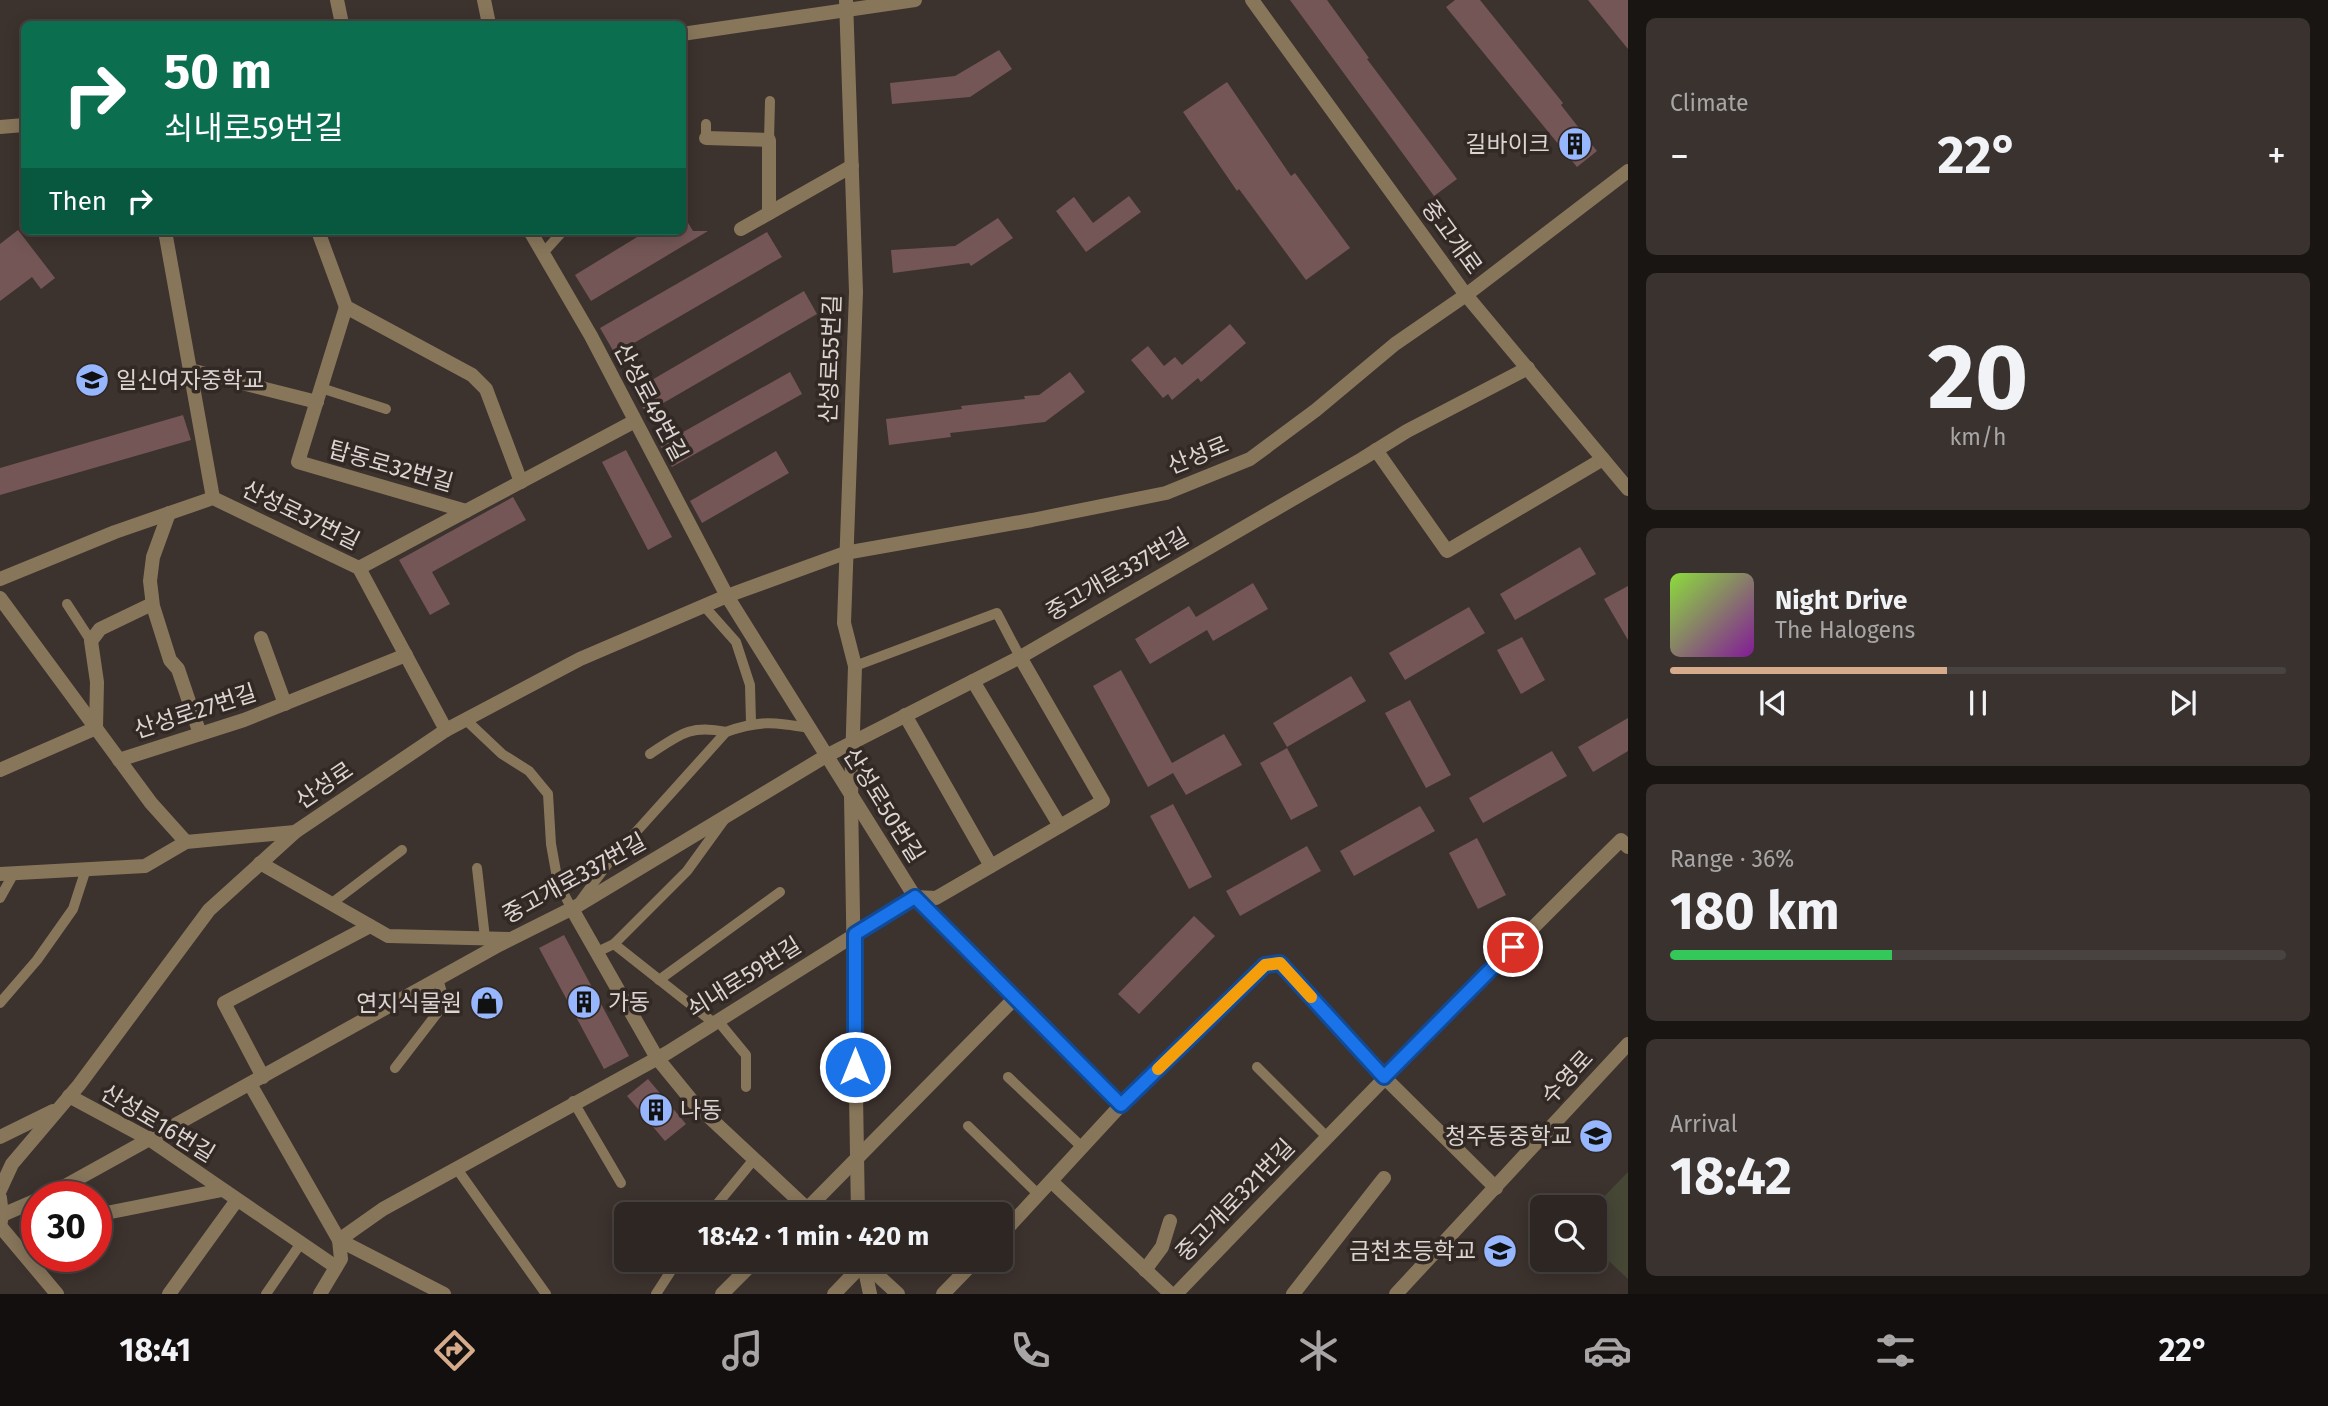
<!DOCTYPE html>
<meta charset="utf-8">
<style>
:root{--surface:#2d2622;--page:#39322f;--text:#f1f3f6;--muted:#a7a5a5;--line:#484340;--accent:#d6ab8b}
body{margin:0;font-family:"Fira Sans","Noto Sans KR",sans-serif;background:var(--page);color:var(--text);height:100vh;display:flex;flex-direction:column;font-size:26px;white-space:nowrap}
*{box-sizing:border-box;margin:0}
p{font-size:23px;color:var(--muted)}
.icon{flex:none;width:38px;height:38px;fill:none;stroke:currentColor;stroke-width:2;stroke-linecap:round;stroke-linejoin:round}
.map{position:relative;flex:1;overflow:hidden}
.sheet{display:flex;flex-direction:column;gap:18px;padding:18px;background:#191513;width:700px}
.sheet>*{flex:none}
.guide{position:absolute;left:21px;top:21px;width:665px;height:214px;border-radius:10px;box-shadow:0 4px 18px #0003,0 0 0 2px var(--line);background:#0b6e4f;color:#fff;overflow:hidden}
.tools{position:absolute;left:1530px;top:1195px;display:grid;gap:14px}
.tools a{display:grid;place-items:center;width:77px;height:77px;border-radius:10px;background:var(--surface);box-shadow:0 4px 18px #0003,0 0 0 2px var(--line);font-size:35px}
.speed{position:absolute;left:21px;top:1181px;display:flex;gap:14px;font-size:35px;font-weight:700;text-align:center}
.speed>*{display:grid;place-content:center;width:91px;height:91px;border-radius:50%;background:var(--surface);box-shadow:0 4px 18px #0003,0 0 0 2px var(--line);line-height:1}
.speed .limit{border:10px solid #d22;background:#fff;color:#111}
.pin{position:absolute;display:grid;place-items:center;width:60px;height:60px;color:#fff;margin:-30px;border:4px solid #fff;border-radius:50%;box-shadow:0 2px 7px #0007}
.me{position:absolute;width:77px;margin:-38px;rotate:0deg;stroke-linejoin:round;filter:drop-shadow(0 0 5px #0008)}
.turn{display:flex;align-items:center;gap:24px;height:147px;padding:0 28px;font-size:32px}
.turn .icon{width:91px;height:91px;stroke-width:2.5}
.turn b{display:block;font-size:49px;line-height:60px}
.then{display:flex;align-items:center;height:66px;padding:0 28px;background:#0003;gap:14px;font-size:26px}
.big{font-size:52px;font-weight:700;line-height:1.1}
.sheet .tile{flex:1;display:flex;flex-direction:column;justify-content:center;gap:10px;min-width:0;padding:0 24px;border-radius:10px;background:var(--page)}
.sheet .dial{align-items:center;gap:0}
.dial b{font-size:91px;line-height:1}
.song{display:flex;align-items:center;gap:21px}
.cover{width:84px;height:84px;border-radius:10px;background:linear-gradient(135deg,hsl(90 70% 55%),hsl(290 70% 35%))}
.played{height:7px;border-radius:4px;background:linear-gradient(90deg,var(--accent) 45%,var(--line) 45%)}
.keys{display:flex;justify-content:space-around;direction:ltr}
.heat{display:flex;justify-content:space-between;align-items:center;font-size:38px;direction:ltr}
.charge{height:10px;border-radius:5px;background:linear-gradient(90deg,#34c759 36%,var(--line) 0)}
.trip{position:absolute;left:614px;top:1202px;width:399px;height:70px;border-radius:10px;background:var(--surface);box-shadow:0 4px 18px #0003,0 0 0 2px var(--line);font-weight:700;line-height:70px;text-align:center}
.tab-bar{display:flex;height:112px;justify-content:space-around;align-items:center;background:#120f0e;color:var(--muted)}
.tab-bar .icon{width:49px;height:49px}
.tab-bar .active{color:var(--accent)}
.tab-bar b{font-size:32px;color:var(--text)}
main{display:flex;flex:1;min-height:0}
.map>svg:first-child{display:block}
.green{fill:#474736}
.building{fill:#745656}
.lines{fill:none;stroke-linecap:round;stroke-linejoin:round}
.service{stroke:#88765b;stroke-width:10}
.minor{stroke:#88765b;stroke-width:14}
.tertiary{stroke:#88765b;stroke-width:14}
.route-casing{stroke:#114b97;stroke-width:18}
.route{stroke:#1a73e8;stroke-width:12}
.slow{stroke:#f59e0b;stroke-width:12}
.labels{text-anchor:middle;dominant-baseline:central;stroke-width:7;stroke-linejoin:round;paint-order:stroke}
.poi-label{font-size:23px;fill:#dbd5d2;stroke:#322824;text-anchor:end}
.street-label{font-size:23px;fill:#dbd5d2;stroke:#322824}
</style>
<main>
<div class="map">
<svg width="1628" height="1294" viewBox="0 0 1628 1294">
<rect width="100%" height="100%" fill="#3c322e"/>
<path class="green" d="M1628,1172V1279L1594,1247V1207Z"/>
<g class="building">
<path d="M1290,0H1327L1369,58L1367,59L1457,179L1434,196Z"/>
<path d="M1455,0H1480L1563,103L1561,105L1597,151L1577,167L1446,7Z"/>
<path d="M1588,0H1628V49Z"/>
<path d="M999,50L1012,69L970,97L892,104L890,83L955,76Z"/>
<path d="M1227,82L1291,176L1295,173L1350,248L1306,280L1239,189L1237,191L1183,112Z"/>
<path d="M1129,196L1141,212L1086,252L1056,211L1074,197L1093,223Z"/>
<path d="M682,213L693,231H708L591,301L575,275L647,231H682Z"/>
<path d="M998,218L1013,238L971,266L969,263L893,273L891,250L955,246Z"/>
<path d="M18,230L55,278L41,289L32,277L0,301V244Z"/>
<path d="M767,232L782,257L615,354L600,328Z"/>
<path d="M804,291L817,314L646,413L633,391Z"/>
<path d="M1230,324L1246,343L1201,382L1198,378L1172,400L1168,394L1163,398L1131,360L1148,346L1164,366L1175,357L1182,365Z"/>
<path d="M790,372L802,394L672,467L660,445Z"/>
<path d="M1070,372L1085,392L1045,422L950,433L951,437L889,445L886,419L962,409L961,406L1025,399L1024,396L1039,395Z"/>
<path d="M183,415L191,440L0,495V468Z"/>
<path d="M626,450L672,537L648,550L602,462Z"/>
<path d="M776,451L789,473L702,523L690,501Z"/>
<path d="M513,497L526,520L432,572L450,604L430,615L399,560Z"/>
<path d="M1580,547L1596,574L1515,620L1500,594Z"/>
<path d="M1253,583L1268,609L1213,641L1207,630L1150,664L1135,639L1189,606L1196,617Z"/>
<path d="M1628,586V640L1604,599Z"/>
<path d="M1469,607L1485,633L1405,680L1389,653Z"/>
<path d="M1522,637L1545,680L1521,694L1497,650Z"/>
<path d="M1121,670L1172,763L1224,734L1242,765L1186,795L1173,773L1148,787L1093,686Z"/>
<path d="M1351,676L1366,701L1287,747L1273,723Z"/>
<path d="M1410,700L1451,775L1426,788L1385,713Z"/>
<path d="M1628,718V751L1593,772L1578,747Z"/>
<path d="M1287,748L1318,806L1291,820L1260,763Z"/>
<path d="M1552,751L1567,776L1483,823L1469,798Z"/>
<path d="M1173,804L1212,877L1189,889L1150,816Z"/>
<path d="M1420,806L1435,831L1354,876L1340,851Z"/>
<path d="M1477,838L1506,895L1478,909L1449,853Z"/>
<path d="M1307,846L1321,871L1240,916L1226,891Z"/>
<path d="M1194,916L1215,936L1139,1014L1118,994Z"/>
<path d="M564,935L629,1056L604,1069L539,948Z"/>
<path d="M648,1079L686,1124L665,1141L627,1096Z"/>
</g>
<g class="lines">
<g class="service">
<path d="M706,124V138"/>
<path d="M769,140L770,101"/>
<path d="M543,253L563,231"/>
<path d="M321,388L386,409"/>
<path d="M67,604L91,641"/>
<path d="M704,606L736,642L750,685L751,723"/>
<path d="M855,666L997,613L1020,657"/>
<path d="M466,720L502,754L529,771L548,794L551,844L558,883L572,909"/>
<path d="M650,754C679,735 690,724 726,732"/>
<path d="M477,868L485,938"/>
<path d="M0,898L14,873"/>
<path d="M581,900L609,862L726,732C759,720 775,722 809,728"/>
<path d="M332,903L402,850"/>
<path d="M614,944L714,1023"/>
<path d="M597,952L614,944L687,871L724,820"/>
<path d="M659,980L780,892"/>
<path d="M0,1003L37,960L73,909L86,869"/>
<path d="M718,1021L746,1055V1087"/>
<path d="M1257,1067L1327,1137"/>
<path d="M395,1068L445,1003L438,979"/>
<path d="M1008,1077L1083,1148"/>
<path d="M573,1101L621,1183"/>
<path d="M968,1126L1039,1195"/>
<path d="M457,1169L546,1294"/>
<path d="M709,1214L755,1158"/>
<path d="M266,1294L301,1243"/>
<path d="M656,1294L678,1260"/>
</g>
<g class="minor">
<path d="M337,0L342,24"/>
<path d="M484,0L489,24"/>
<path d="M846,0L856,292L844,623L855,666L851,796L858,1214"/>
<path d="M1252,0L1466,295"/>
<path d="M682,34L915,0"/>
<path d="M0,127L24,125"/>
<path d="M706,138L769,140V213"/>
<path d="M741,229L852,166"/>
<path d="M165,231L213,498"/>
<path d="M318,231L346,307L472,375L486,389L521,482"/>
<path d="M530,231L591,336L727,596L915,897L1121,1105"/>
<path d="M346,307L298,462L466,511"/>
<path d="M190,370L317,402"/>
<path d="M1376,450L1447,551L1603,459"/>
<path d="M169,513L153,557L150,581L153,606L170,660L178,669L200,734"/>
<path d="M359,568L635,421"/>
<path d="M0,579L115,532L213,498L359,568L446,730"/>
<path d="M0,598L151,803L186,842"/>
<path d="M261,638L285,704"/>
<path d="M973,681L1060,826"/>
<path d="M905,715L991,866"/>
<path d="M119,760L244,720L406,655"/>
<path d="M0,770L96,728L97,682L91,641L100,629L152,604"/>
<path d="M260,863L388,936L509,939"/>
<path d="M0,874L145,866L186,842L295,832"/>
<path d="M572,909L657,1058L693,1102L813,1214"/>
<path d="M263,1077L224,1003L370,926"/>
<path d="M250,1084L339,1240L341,1259L320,1294"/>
<path d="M69,1096L149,1139L336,1267"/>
<path d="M1052,1182L1171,1294"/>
<path d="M45,1197L499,945L577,906L826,756L1024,655L1362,459L1407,431L1528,368"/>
<path d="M27,1205L37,1216"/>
<path d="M802,1214L1014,999"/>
<path d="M2,1215L37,1200"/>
<path d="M96,1215L222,1190"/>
<path d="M0,1226L57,1294"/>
<path d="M1001,1235L1121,1105L1265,965L1280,963L1384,1077L1496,1188"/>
<path d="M339,1240L383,1209L667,1053L915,897L936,898L1103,801L1020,657"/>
<path d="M339,1240L444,1294"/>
<path d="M861,1260L898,1294"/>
<path d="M863,1261L870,1294"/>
<path d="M1145,1270L1162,1247L1170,1221"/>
<path d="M169,1294L237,1200"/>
<path d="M722,1294L756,1260"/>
<path d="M834,1294L864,1263"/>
<path d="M943,1294L976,1260"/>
<path d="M1176,1294C1323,1141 1470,989 1621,840L1628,847"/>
<path d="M1293,1294L1384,1178"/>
<path d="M1396,1294L1628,1044"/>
</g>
<g class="tertiary">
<path d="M1466,295L1628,489"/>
<path d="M0,1137L53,1111"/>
<path d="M0,1190L12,1164L79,1085L209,910L295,832L446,730L580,659L727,596L845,553L1032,520L1166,493L1250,459L1316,410L1395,344L1466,295L1628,171"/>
<path d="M0,1198L2,1215L0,1226"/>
</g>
</g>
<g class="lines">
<g class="route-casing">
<path id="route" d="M855,1067V934L915,897L1121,1105L1265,965L1280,963L1384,1077L1513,947"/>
</g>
<use href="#route" class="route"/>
<path class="slow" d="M1158,1069L1265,965L1280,963L1311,997"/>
</g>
<defs>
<g id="building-disc" transform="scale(1.75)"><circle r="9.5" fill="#96b6fd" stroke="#322824"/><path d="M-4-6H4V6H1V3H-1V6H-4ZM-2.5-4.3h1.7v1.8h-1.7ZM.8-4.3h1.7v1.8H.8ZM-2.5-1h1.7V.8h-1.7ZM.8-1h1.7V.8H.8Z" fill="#111"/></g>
<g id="school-disc" transform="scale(1.75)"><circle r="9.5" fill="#96b6fd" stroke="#322824"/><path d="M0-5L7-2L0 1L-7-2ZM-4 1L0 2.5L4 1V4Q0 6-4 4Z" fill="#111"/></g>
<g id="shop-disc" transform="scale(1.75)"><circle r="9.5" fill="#96b6fd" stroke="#322824"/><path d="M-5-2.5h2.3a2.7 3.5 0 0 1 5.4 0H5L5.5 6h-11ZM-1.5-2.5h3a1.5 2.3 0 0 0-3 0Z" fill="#111"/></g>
</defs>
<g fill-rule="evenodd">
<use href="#building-disc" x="1575" y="144"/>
<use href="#school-disc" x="92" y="380"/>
<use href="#building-disc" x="584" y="1002"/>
<use href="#shop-disc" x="487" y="1003"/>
<use href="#building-disc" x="656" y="1110"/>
<use href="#school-disc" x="1596" y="1136"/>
<use href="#school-disc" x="1500" y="1251"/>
</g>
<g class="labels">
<g class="poi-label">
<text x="1550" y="144">길바이크</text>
<text x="116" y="380" text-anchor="start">일신여자중학교</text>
<text x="608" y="1002" text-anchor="start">가동</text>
<text x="462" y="1003">연지식물원</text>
<text x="680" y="1110" text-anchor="start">나동</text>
<text x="1572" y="1136">청주동중학교</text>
<text x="1476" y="1251">금천초등학교</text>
</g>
<g class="street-label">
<text transform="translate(1452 237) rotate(54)">중고개로</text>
<text transform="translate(830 359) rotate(-88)">산성로55번길</text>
<text transform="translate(651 402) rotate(62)">산성로49번길</text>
<text transform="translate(1198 455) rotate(-22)">산성로</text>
<text transform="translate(391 466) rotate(16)">탑동로32번길</text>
<text transform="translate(301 515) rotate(26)">산성로37번길</text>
<text transform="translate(1117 574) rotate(-30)">중고개로337번길</text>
<text transform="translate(195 711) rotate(-18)">산성로27번길</text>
<text transform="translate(324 785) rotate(-34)">산성로</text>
<text transform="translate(884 805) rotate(58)">산성로50번길</text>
<text transform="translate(574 878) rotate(-29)">중고개로337번길</text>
<text transform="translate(744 977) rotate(-32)">쇠내로59번길</text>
<text transform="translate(1567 1077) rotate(-47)">수영로</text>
<text transform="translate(158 1123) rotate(31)">산성로16번길</text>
<text transform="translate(1235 1200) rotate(-46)">중고개로321번길</text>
</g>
</g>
</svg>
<div class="tools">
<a><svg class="icon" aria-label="search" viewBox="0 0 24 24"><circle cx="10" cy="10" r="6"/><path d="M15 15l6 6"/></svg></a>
</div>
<div class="speed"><div class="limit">30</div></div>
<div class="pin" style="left:1513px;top:947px;background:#d93025"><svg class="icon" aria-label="arrive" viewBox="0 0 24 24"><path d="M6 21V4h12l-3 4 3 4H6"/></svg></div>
<svg class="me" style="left:855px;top:1067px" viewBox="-20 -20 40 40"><circle r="17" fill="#1a73e8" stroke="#fff" stroke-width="3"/><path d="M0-11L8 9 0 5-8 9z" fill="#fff"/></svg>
<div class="trip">18:42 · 1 min · 420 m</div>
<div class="guide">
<div class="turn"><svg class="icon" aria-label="right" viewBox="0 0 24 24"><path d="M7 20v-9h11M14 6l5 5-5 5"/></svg><div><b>50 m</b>쇠내로59번길</div></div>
<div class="then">Then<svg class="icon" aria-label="right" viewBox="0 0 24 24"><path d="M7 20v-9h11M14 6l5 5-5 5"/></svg></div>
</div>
</div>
<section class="sheet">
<div class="tile"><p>Climate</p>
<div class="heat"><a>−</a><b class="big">22°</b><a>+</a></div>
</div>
<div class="tile dial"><b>20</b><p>km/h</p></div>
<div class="tile">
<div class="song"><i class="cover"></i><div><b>Night Drive</b><p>The Halogens</p></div></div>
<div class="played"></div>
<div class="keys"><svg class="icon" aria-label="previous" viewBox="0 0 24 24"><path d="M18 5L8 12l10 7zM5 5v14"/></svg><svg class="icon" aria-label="pause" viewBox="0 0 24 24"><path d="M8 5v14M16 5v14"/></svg><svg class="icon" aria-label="next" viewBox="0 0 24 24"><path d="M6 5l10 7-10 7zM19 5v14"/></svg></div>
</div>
<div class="tile"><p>Range · 36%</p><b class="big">180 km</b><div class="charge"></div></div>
<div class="tile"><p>Arrival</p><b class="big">18:42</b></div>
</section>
</main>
<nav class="tab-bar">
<b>18:41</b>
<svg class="icon active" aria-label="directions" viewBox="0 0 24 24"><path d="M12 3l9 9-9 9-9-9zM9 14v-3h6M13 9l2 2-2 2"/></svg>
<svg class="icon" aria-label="music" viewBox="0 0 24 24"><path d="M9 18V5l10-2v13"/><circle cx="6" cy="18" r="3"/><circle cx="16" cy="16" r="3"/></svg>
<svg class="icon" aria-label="phone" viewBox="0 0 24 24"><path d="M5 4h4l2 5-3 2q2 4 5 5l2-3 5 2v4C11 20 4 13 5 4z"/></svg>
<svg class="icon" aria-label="climate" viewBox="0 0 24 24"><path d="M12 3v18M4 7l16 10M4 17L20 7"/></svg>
<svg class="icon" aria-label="car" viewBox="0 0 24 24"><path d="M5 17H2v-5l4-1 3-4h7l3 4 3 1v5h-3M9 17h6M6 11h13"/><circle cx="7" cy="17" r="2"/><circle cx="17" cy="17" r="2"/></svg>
<svg class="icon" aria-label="filters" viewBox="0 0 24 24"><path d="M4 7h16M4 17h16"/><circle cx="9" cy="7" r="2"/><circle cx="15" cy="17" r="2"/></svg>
<b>22°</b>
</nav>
